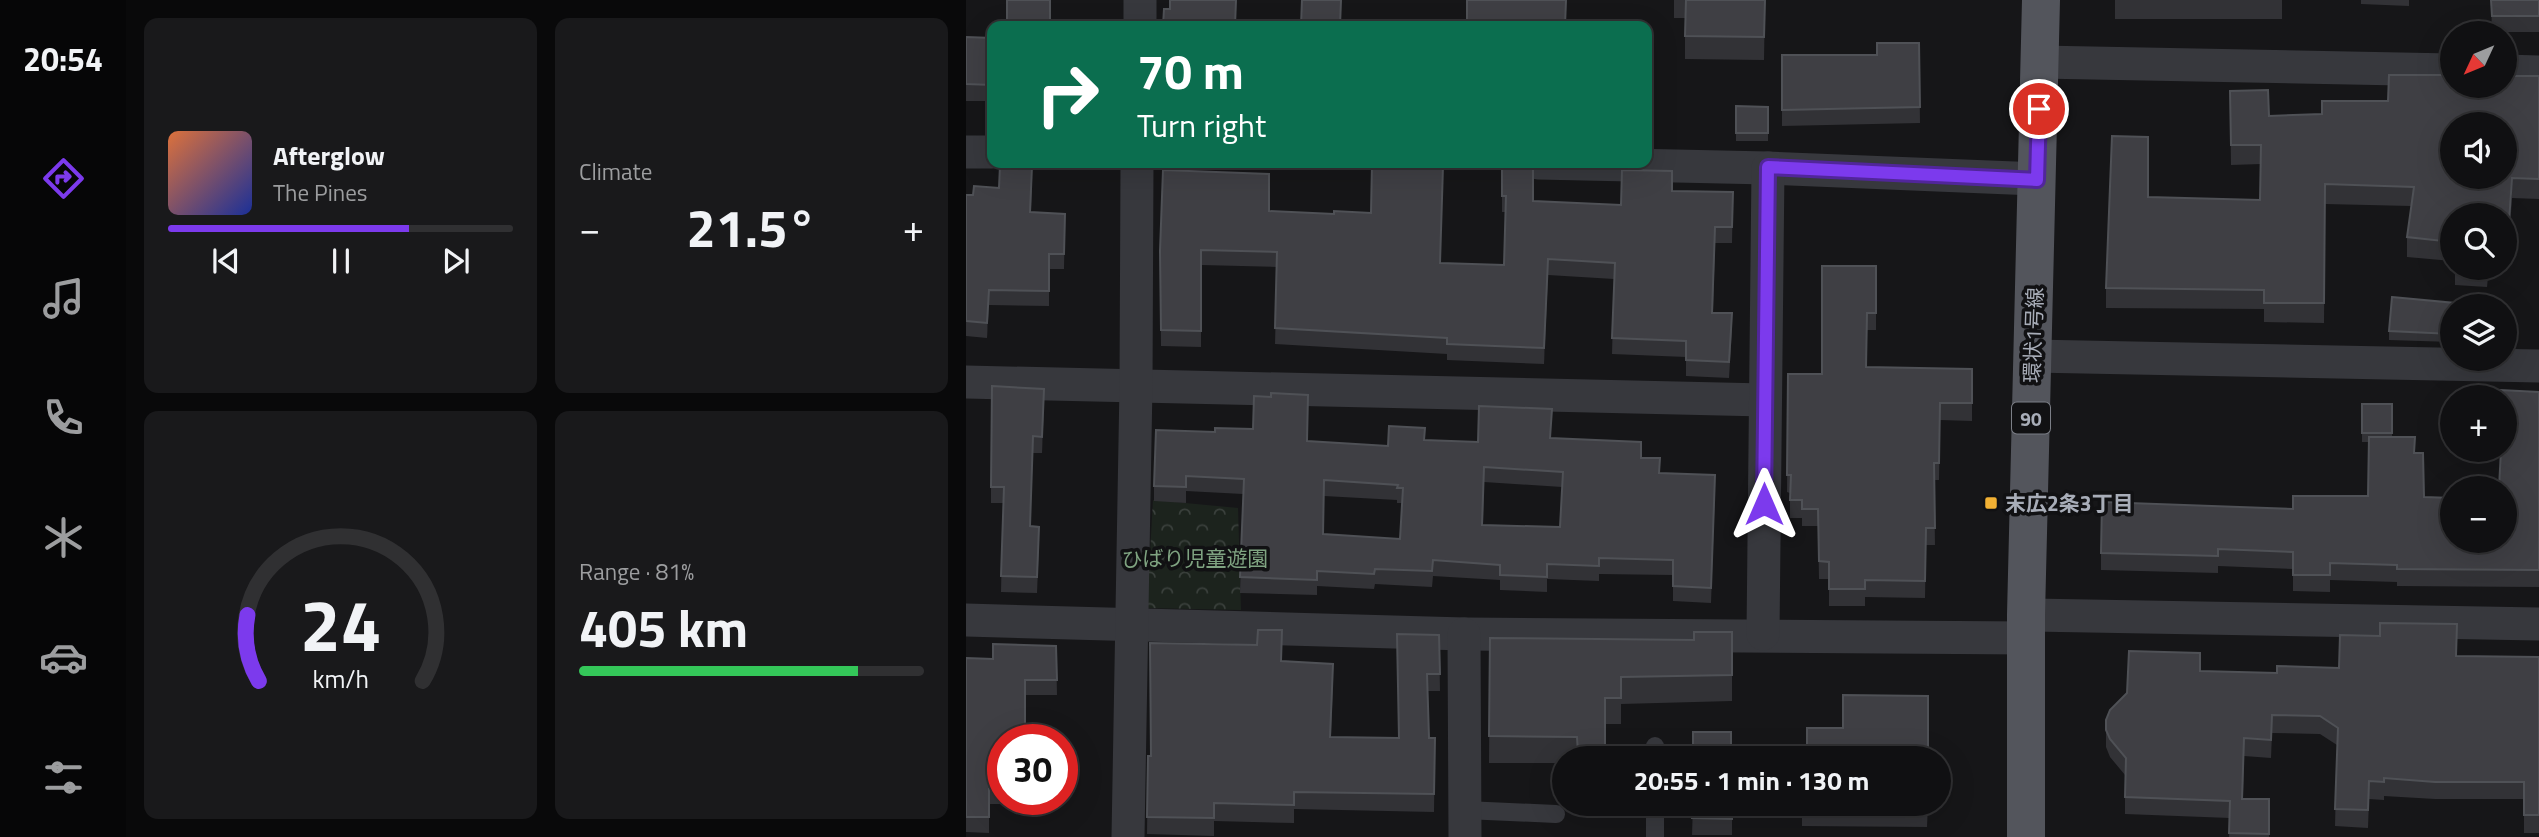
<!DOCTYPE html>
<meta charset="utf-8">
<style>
:root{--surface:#101012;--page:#19191b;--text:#f1f3f6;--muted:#9c9d9f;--line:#303032;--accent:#7c3aed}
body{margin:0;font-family:"Titillium Web","Noto Sans JP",sans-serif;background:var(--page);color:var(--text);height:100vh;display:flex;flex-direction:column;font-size:26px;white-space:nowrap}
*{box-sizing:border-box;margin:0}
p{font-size:23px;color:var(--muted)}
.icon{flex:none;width:38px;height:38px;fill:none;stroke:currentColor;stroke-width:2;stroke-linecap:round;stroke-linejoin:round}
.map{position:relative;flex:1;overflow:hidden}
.sheet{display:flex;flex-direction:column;gap:18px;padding:18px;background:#09090a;width:840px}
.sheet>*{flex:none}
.hud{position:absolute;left:21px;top:21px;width:665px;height:147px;border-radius:14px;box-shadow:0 7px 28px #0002,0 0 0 2px var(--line);background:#0b6e4f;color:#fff;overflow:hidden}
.needle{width:46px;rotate:226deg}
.controls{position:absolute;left:1474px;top:21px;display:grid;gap:14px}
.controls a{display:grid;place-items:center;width:77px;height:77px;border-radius:50%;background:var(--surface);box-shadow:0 7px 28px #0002,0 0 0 2px var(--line);font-size:35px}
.speed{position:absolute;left:21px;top:724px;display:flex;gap:14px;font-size:35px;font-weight:700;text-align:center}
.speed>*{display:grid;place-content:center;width:91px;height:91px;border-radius:50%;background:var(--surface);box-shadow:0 7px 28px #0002,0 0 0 2px var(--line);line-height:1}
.speed .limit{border:10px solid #d22;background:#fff;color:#111}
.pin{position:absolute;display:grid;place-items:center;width:60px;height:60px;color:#fff;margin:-30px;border:4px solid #fff;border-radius:50%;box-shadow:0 2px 7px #0007}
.me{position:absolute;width:77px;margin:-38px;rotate:0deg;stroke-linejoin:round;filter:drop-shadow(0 0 5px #0008)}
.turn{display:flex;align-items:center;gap:24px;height:147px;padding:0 35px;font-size:32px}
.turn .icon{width:91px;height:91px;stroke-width:2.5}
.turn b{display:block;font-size:49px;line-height:60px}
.big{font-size:52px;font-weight:700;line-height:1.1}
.sheet .widget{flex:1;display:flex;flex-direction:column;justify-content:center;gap:10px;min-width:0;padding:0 24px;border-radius:14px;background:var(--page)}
.sheet .dial{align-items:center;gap:0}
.dial svg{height:182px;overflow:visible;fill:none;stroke:var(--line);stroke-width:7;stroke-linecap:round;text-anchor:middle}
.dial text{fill:var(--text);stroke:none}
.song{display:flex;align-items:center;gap:21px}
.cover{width:84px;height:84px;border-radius:10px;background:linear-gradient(135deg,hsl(20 70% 55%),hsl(230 70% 35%))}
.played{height:7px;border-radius:4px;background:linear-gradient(90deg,var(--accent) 70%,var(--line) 70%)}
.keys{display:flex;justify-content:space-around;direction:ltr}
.heat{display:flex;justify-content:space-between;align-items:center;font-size:38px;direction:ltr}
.charge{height:10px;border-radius:5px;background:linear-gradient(90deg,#34c759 81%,var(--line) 0)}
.sheet .tiles{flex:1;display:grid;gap:18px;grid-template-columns:repeat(2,1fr)}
.trip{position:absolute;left:586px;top:746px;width:399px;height:70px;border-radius:35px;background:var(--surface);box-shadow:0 7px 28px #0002,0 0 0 2px var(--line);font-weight:700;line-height:70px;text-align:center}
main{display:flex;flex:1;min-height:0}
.tabs{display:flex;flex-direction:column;width:126px;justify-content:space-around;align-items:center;background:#060607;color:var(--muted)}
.tabs .icon{width:49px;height:49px}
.tabs .on{color:var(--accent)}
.tabs b{font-size:32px;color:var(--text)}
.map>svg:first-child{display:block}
.park{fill:url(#park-crowns)}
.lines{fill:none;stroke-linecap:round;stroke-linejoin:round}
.service{stroke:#37383d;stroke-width:18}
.minor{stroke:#37383d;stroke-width:33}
.primary{stroke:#53555c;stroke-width:38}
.wall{fill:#323236;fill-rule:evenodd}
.shaded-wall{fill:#212124}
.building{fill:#3f3f44;stroke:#4f5156;stroke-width:2;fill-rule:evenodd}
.route-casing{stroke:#51269a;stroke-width:18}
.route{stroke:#7c3aed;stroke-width:12}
.poi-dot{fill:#f2b134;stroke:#111113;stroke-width:2.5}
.labels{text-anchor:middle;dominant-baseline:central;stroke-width:7;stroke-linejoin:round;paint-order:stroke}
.shield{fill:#111113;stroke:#7b7e86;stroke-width:2}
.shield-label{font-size:19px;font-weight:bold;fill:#a8adb8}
.street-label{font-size:21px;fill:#a8adb8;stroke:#111113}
.poi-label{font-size:21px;font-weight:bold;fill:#a8adb8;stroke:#111113;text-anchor:start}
.park-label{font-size:21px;fill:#7fa381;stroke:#111113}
</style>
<main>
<nav class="tabs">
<b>20:54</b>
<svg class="icon on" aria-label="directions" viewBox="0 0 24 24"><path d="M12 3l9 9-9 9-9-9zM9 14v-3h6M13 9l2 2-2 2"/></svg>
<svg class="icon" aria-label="music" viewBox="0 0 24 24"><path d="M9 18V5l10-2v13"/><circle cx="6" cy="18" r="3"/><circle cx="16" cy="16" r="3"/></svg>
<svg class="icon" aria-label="phone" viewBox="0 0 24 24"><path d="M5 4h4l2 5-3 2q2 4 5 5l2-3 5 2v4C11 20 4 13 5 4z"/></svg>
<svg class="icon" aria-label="climate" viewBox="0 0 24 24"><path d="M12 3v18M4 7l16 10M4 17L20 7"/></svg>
<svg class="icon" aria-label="car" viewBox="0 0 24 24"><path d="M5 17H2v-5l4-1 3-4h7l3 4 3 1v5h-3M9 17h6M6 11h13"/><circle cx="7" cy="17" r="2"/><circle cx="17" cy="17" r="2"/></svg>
<svg class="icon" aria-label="filters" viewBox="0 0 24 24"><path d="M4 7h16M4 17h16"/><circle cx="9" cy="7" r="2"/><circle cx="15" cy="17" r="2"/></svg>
</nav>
<section class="sheet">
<div class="tiles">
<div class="widget">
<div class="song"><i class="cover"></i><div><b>Afterglow</b><p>The Pines</p></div></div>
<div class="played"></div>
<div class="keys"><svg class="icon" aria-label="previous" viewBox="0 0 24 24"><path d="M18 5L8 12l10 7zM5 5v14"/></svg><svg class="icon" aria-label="pause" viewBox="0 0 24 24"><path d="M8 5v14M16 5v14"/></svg><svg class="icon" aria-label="next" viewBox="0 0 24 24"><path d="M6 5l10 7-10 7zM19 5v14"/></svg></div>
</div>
<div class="widget"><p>Climate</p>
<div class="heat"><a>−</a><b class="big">21.5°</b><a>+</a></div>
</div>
<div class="widget dial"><svg viewBox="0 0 100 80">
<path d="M14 69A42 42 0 1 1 86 69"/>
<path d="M14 69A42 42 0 0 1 9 40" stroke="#7c3aed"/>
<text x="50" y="56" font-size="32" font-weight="700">24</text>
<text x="50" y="72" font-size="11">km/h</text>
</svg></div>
<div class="widget"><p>Range · 81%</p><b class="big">405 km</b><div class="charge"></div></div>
</div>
</section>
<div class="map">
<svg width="1573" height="837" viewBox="0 0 1573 837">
<defs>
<pattern id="park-crowns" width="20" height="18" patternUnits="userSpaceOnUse" patternTransform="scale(1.75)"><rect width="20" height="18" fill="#1c231d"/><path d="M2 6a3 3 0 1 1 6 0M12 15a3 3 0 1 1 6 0" fill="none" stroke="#3a403c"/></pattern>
</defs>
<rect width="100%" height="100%" fill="#161618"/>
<path class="park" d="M187,500L272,508L275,610L181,608Z"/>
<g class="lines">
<g class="service">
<path d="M689,758V746"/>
<path d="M499,810L590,814"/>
<path d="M689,837V803"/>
</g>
<g class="minor">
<path d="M174,26V0"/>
<path d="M1074,62L1486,70"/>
<path d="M1538,71L1573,72"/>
<path d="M0,152H26"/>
<path d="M572,163L802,168L1071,179"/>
<path d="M1066,356L1573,366"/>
<path d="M0,382L799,400"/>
<path d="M1060,615L1573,624"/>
<path d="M0,620L498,634L1062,638"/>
<path d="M498,634L499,837"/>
<path d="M797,634L802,168"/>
<path d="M162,837L170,385L171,163"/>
</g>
<path class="primary" d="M1060,837V615L1075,0"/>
</g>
<g class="wall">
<path d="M708,0H799L798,60L719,59V18H708Z"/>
<rect x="1149" y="0" width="167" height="19"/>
<path d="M1395,0H1443V6L1395,4Z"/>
<path d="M1525,0H1573V32H1526Z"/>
<path d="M0,37L26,38V101H0Z"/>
<path d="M953,43L954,123L816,126V55H911Z"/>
<path d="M1573,76V199L1546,198L1542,257H1538V215H1486V261L1441,257V237L1445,206L1359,204L1358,323L1298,322V309L1140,308V288L1182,197L1294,200L1295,164L1265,165L1264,91L1303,116L1356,114L1422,101Z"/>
<path d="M770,106L802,107V141H770Z"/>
<path d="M536,163L567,201L655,205L706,191L767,192L766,243H749L747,313L766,329L763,378L720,376V357L646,354L648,279L582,275L578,364L481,360V354L309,344L311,267L235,265V347L195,346L194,251L303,211L475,263L538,265L540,212H536Z"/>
<path d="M66,181L65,212L99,214L98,269H83V306L23,305L21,338L0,336V195H7L33,188Z"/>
<path d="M910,266V330H901L900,367L1006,369V421L974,420L973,480H968L969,545H960L959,598L899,597V606H863V579H853L852,526H836V518H824V493L821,492L822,374H856Z"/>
<path d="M1489,268H1523L1521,287L1489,285Z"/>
<path d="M1486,306V342L1423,340V331Z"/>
<path d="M1573,392V587L1431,586V582L1364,580V592L1327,591V569L1252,566V573L1135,570V553L1327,509L1402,496L1403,442H1396V404H1426V437L1449,453L1458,497L1538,541L1535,453L1532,452V450H1538Z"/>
<path d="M305,397L341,441L422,446L459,440L512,442L585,438L675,458L694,473L749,490L745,603L707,601V575L633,574V581L581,579V592L534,590V580L467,576L466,587L409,584L408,589L351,586V595L274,593L277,494L220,491V503L188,501V486L249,432L287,429ZM518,482L596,487L594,527L517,525ZM358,496L431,500V503H436L434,539L357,534Z"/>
<path d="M78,405L76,453H67L64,526L73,543L71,593L35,592L37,503H25V487Z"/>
<path d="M766,632V701L655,704V724H639V758H598V763H523L524,638L728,640Z"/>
<path d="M473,635L474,691H462L463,738H469L468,812L328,809V823L248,821V836L181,834L182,756H185L316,661L367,682L365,737L433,738Z"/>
<path d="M90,646L91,695H59L37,740V800H75V804H23V833L0,832V658L27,659Z"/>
<path d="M1491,656L1573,657V833H1558V799H1469L1418,796V800L1403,799L1402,828L1369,826L1371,745L1354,734L1306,733L1305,758L1278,756L1277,799H1303V837H1263L1264,818L1159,814V775L1144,757L1140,747V720L1234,671L1311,673L1373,668Z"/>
<path d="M727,803H766V835H726Z"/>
<path d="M836,803H962L961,827L836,826Z"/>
</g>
<g class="shaded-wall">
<path d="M1546,178V198L1542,257V237Z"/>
<path d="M582,259V275L578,364V348Z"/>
<path d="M23,290V305L21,338V323Z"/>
<path d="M78,389V405L76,453V437Z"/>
</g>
<g class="building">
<rect x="41" y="0" width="43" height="26"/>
<path d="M204,0H270L269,26H197L198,9H204Z"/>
<path d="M336,0H375L374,26H335Z"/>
<path d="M501,0H600L599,26H501Z"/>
<path d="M720,0H799L798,37L719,36Z"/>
<path d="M1525,0H1573V16H1526Z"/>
<path d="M0,37L26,38V85L0,84Z"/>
<path d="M911,43H953L954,107L816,110V55H911Z"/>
<path d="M1423,75H1486V86H1538V76H1573V179L1546,178L1542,237H1538V215H1486V242L1441,237L1448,187L1359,184L1358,303H1298V290L1140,288L1146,136L1182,137V197L1294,200L1295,145H1265L1264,91L1302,90L1303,116L1356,114V101H1422ZM1486,124H1538V177H1486Z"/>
<path d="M770,106L802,107V133H770Z"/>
<path d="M536,163H561L567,165V201L655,205L656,170L706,171V191L767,192L766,227H749L746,313H766L763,362L720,360V341L646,338L649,263L582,259L578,348L481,344V338L309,328L311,252L235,250V331L195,330L194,251L197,170L303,174V211L368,214V211L405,213L406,165L477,166L474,263L538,265L540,196H536Z"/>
<path d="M34,165L66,166L64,212L99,214L98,254H83V291L23,290L21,323L0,321V195H7L8,186L33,188Z"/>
<path d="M856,266H910V313H901L900,367L1006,369V403H974L973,463H968L969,528H960L959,581L899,580V589H863V562L853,561L852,509H836V500H824L825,475H821L822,374H856Z"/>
<path d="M1426,297L1489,303L1488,306H1486V334L1423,331Z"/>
<path d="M26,386L78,389L76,437L67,436L64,526L73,527L71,577L35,576L38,487H25Z"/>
<path d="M1534,390L1573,392V570L1431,569V565L1364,563V575H1327V552L1252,549V556L1135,553L1136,502L1327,509V496H1402L1403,437H1449L1448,453H1457L1458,497L1486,498V541H1538V488H1533L1535,450H1538V397H1533Z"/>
<path d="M305,393L342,395L341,441L422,446L423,426L459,428L458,440L512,442L513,406L586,409L584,438L675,442V458H694L693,473L749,475L745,588L707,586V560L633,558V566L581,564V577L534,575V565L467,560L466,571L409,569L408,574L351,571V580L274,577L278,479L220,476V487L188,486L190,430L249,432V428L287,429L288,396L305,397ZM518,467L597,472L594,527L516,525ZM358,480L432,485L431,488H437L434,539L357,534Z"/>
<rect x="1396" y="404" width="30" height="29"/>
<path d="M1414,623L1491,624L1490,656L1573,657V815H1558V782H1469L1418,778V782L1403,781L1402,810L1369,809L1372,728L1354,716L1306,715L1305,740L1278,738L1276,799H1303V834L1263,833L1264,801L1159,797L1160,758L1144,739L1140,730V720L1144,710L1161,693L1163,651L1234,653V671L1311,673V666L1373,668L1374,635L1414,636Z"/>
<path d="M292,630H316L315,661L367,664L364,737L433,738L431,634L473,635L474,674H461L463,738H469L468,794L328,792V805L248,803V818L181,817L182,756H185L184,643L291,645Z"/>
<path d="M728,632H766V675L655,677V698H639V754H612L611,737L523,736L524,638L728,640Z"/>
<path d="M27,644L90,646L91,680H59V732H75V740H37V789H23V817H0V658L27,659Z"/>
<path d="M877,695L962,696V758H841V728H877Z"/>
<rect x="727" y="732" width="38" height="26"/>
<path d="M727,803H766V819L726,818Z"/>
<path d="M836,803H962L961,806L836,805Z"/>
</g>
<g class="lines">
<g class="route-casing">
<path id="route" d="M798,504L802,167L1071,180L1073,109"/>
</g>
<use href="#route" class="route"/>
</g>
<rect class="poi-dot" x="1018" y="496" width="14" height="14" rx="3.5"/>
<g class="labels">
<rect class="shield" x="1046" y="402.5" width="38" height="31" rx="5"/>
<g class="shield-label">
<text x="1065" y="418">90</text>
</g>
<g class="street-label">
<text transform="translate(1067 335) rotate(-88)">環状1号線</text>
</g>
<g class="poi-label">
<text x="1039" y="503">末広2条3丁目</text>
</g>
<g class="park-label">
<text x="229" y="558">ひばり児童遊園</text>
</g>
</g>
</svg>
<div class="controls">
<a><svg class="needle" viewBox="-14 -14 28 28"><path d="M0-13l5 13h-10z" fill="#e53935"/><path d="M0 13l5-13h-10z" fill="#9c9d9f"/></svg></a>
<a><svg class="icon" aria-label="sound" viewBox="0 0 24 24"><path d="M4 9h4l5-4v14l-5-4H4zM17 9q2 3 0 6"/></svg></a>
<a><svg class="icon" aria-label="search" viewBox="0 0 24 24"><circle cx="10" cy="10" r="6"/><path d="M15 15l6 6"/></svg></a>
<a><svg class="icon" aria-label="layers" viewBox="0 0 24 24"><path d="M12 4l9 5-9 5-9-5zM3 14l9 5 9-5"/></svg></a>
<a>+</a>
<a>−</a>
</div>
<div class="speed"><div class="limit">30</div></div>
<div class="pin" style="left:1073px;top:109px;background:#d93025"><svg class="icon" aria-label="arrive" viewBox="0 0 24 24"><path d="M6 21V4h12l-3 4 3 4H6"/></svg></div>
<svg class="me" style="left:798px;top:504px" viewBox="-20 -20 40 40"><path d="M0-17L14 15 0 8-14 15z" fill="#7c3aed" stroke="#fff" stroke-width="4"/></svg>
<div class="trip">20:55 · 1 min · 130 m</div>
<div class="hud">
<div class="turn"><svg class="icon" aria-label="right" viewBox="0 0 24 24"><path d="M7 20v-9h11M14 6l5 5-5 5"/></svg><div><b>70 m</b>Turn right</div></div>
</div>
</div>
</main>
